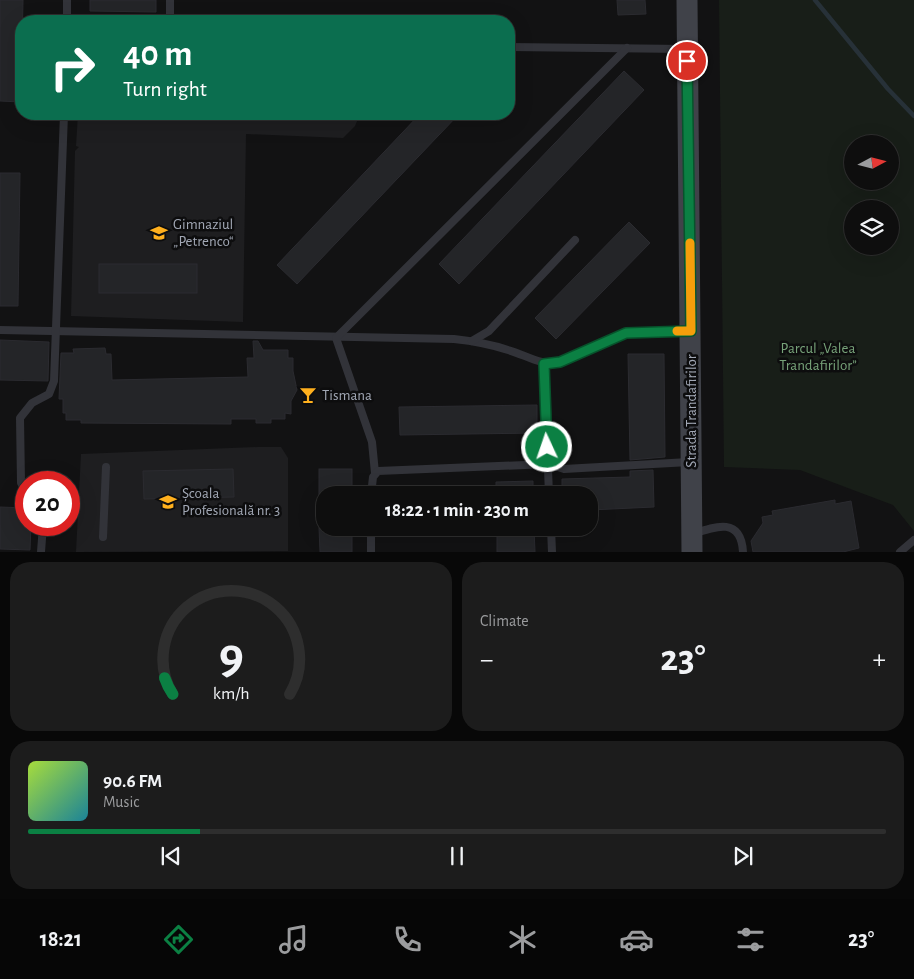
<!DOCTYPE html>
<meta charset="utf-8">
<style>
:root{--surface:#0e0e0e;--page:#1c1c1c;--text:#f1f3f6;--muted:#9b9c9e;--line:#2e2e2e;--accent:#0b8043}
body{margin:0;font-family:"Alegreya Sans",sans-serif;background:var(--page);color:var(--text);height:100vh;display:flex;flex-direction:column;font-size:19px;white-space:nowrap}
*{box-sizing:border-box;margin:0}
p{font-size:16px;color:var(--muted)}
.icon{flex:none;width:28px;height:28px;fill:none;stroke:currentColor;stroke-width:2;stroke-linecap:round;stroke-linejoin:round}
.map{position:relative;height:552px;overflow:hidden}
.sheet{display:flex;flex-direction:column;gap:10px;padding:10px;background:#080808;flex:1}
.sheet>*{flex:none}
.banner{position:absolute;left:15px;top:15px;width:500px;height:105px;border-radius:20px;box-shadow:0 5px 20px #0002,0 0 0 1px var(--line);background:#0b6e4f;color:#fff;overflow:hidden}
.needle{width:32px;rotate:83deg}
.tools{position:absolute;left:844px;top:135px;display:grid;gap:10px}
.tools a{display:grid;place-items:center;width:55px;height:55px;border-radius:50%;background:var(--surface);box-shadow:0 5px 20px #0002,0 0 0 1px var(--line);font-size:25px}
.speed{position:absolute;left:15px;top:471px;display:flex;gap:10px;font-size:25px;font-weight:700;text-align:center}
.speed>*{display:grid;place-content:center;width:65px;height:65px;border-radius:50%;background:var(--surface);box-shadow:0 5px 20px #0002,0 0 0 1px var(--line);line-height:1}
.speed .limit{border:8px solid #d22;background:#fff;color:#111}
.pin{position:absolute;display:grid;place-items:center;width:42px;height:42px;color:#fff;margin:-21px;border:2px solid #fff;border-radius:50%;box-shadow:0 1px 5px #0007}
.me{position:absolute;width:55px;margin:-28px;rotate:357deg;stroke-linejoin:round;filter:drop-shadow(0 0 4px #0008)}
.turn{display:flex;align-items:center;gap:18px;height:105px;padding:0 25px;font-size:22px}
.turn .icon{width:65px;height:65px;stroke-width:2.5}
.turn b{display:block;font-size:35px;line-height:42px}
.big{font-size:38px;font-weight:700;line-height:1.1}
.sheet .tile{flex:1;display:flex;flex-direction:column;justify-content:center;gap:8px;min-width:0;padding:0 18px;border-radius:20px;background:var(--page)}
.sheet .dial{align-items:center;gap:0}
.dial svg{height:130px;overflow:visible;fill:none;stroke:var(--line);stroke-width:7;stroke-linecap:round;text-anchor:middle}
.dial text{fill:var(--text);stroke:none}
.song{display:flex;align-items:center;gap:15px}
.cover{width:60px;height:60px;border-radius:8px;background:linear-gradient(135deg,hsl(80 70% 55%),hsl(190 70% 35%))}
.played{height:5px;border-radius:2px;background:linear-gradient(90deg,var(--accent) 20%,var(--line) 20%)}
.keys{display:flex;justify-content:space-around;direction:ltr}
.heat{display:flex;justify-content:space-between;align-items:center;font-size:28px;direction:ltr}
.sheet .tiles{flex:1;display:grid;gap:10px;grid-template-columns:1fr 1fr}
.tile:last-child{grid-column:span 2}
.trip{position:absolute;left:316px;top:486px;width:282px;height:50px;border-radius:20px;background:var(--surface);box-shadow:0 5px 20px #0002,0 0 0 1px var(--line);font-weight:700;line-height:50px;text-align:center}
.dock{display:flex;height:80px;justify-content:space-around;align-items:center;background:#060606;color:var(--muted)}
.dock .icon{width:35px;height:35px}
.dock .selected{color:var(--accent)}
.dock b{font-size:22px;color:var(--text)}
.map>svg:first-child{display:block}
.built{fill:#1e1e20}
.green{fill:#181e18;fill-rule:evenodd}
.lines{fill:none;stroke-linecap:round;stroke-linejoin:round}
.stream{stroke:#273138;stroke-width:4.5}
.building{fill:#242528;stroke:#2b2b30}
.lane{stroke:#323339;stroke-width:8}
.secondary{stroke:#404249;stroke-width:21}
.route-casing{stroke:#07532c;stroke-width:12}
.route{stroke:#0b8043;stroke-width:9}
.slow{stroke:#f59e0b;stroke-width:9}
.labels{text-anchor:middle;dominant-baseline:central;stroke-width:5;stroke-linejoin:round;paint-order:stroke}
.poi-label{font-size:15px;fill:#a2a8b5;stroke:#0d0d0e;text-anchor:start}
.park-label{font-size:15px;fill:#77a279;stroke:#0d0d0e}
.street-label{font-size:15px;fill:#a2a8b5;stroke:#0d0d0e}
</style>
<div class="map">
<svg width="914" height="552" viewBox="0 0 914 552">
<rect width="100%" height="100%" fill="#121213"/>
<g class="built">
<path d="M78,114H360L355,126L343,138L246,134L243,322L71,316L75,151L79,147L76,146Z"/>
<path d="M258,447H281L288,458V551L76,552L81,454Z"/>
</g>
<path class="green" d="M719,0H914V531L893,505L800,470L724,467ZM852,144H890V181H852ZM852,209H890V246H852Z"/>
<g class="lines">
<path class="stream" d="M815,0L888,89L914,116"/>
</g>
<g class="building">
<path d="M0,0H23L21,102L0,101Z"/>
<path d="M90,0H156V12L90,11Z"/>
<path d="M617,0H645L646,14L618,15Z"/>
<path d="M624,71L644,90L459,284L439,264Z"/>
<path d="M420,114H459L297,284L277,265Z"/>
<path d="M0,173H20L18,306H0Z"/>
<path d="M629,222L650,243L556,339L535,318Z"/>
<rect x="99" y="264" width="98" height="29"/>
<path d="M0,340L49,342L48,381L0,380Z"/>
<path d="M253,341H258L263,350H288V358H293V371L297,390L291,401V414L285,413V419H271V423H256V419H231V424L81,423V420H66V413H63V399H59L61,353H74L73,349L105,348L106,354H111L112,380L248,377L247,358H254Z"/>
<path d="M628,354H664L665,457L630,460Z"/>
<path d="M537,405V433L400,435L399,407Z"/>
<path d="M233,469L234,497L144,499L143,471Z"/>
<rect x="319" y="469" width="33" height="26"/>
<path d="M653,470L654,507L590,510V495H562V479L630,477V471Z"/>
<path d="M533,481V495H496V482Z"/>
<path d="M835,500V504L851,501L859,548L843,552H753L751,541L763,523L762,517L773,515L772,511Z"/>
<path d="M0,507L26,508V525H31L30,550L0,549Z"/>
<path d="M319,528H352V552H320Z"/>
<path d="M497,528H534L535,552H497Z"/>
</g>
<g class="lines">
<g class="lane">
<path d="M170,0V21"/>
<path d="M67,21V0"/>
<path d="M509,47L685,49"/>
<path d="M0,330L454,339C473,341 490,344 508,350C526,355 541,366 560,363L626,333L688,331"/>
<path d="M472,341L489,331L575,240"/>
<path d="M544,364L549,495"/>
<path d="M375,473L372,442L336,338L627,48"/>
<path d="M26,491L21,483L20,418L32,403L49,394L54,381L64,114"/>
<path d="M371,495L373,477L378,471L548,464L564,469L689,462"/>
<path d="M371,528V552"/>
<path d="M551,528L552,552"/>
<path d="M693,534C716,526 741,517 743,552"/>
<path d="M103,537L106,467"/>
<path d="M41,552L43,525"/>
<path d="M900,552L914,540"/>
</g>
<path class="secondary" d="M687,0L692,552"/>
</g>
<g class="lines">
<g class="route-casing">
<path id="route" d="M547,447L544,364L560,362L626,333L691,331L687,61"/>
</g>
<use href="#route" class="route"/>
<path class="slow" d="M677,331H691L690,243"/>
</g>
<defs>
<g id="school-bare" transform="scale(1.35)"><path d="M0-5L7-2L0 1L-7-2ZM-4 1L0 2.5L4 1V4Q0 6-4 4Z" fill="#ffb01e" stroke="#0d0d0e" stroke-width="2.5" paint-order="stroke"/></g>
<g id="bar-bare" transform="scale(1.35)"><path d="M-6-5H6L.8 .8V4.5H3.5V6h-7V4.5H-.8V.8Z" fill="#ffb01e" stroke="#0d0d0e" stroke-width="2.5" paint-order="stroke"/></g>
</defs>
<g fill-rule="evenodd">
<use href="#school-bare" x="159" y="233"/>
<use href="#bar-bare" x="308" y="395"/>
<use href="#school-bare" x="168" y="502"/>
</g>
<g class="labels">
<g class="poi-label">
<text x="173" y="224">Gimnaziul<tspan x="173" dy="17">„Petrenco“</tspan></text>
<text x="322" y="395">Tismana</text>
<text x="182" y="493">Școala<tspan x="182" dy="17">Profesională nr. 3</tspan></text>
</g>
<g class="park-label">
<text x="818" y="348">Parcul „Valea<tspan x="818" dy="17">Trandafirilor”</tspan></text>
</g>
<g class="street-label">
<text transform="translate(691 411) rotate(-90)">Strada Trandafirilor</text>
</g>
</g>
</svg>
<div class="tools">
<a><svg class="needle" viewBox="-14 -14 28 28"><path d="M0-13l5 13h-10z" fill="#e53935"/><path d="M0 13l5-13h-10z" fill="#9b9c9e"/></svg></a>
<a><svg class="icon" aria-label="layers" viewBox="0 0 24 24"><path d="M12 4l9 5-9 5-9-5zM3 14l9 5 9-5"/></svg></a>
</div>
<div class="speed"><div class="limit">20</div></div>
<div class="pin" style="left:687px;top:61px;background:#d93025"><svg class="icon" aria-label="arrive" viewBox="0 0 24 24"><path d="M6 21V4h12l-3 4 3 4H6"/></svg></div>
<svg class="me" style="left:547px;top:447px" viewBox="-20 -20 40 40"><circle r="17" fill="#0b8043" stroke="#fff" stroke-width="3"/><path d="M0-11L8 9 0 5-8 9z" fill="#fff"/></svg>
<div class="trip">18:22 · 1 min · 230 m</div>
<div class="banner">
<div class="turn"><svg class="icon" aria-label="right" viewBox="0 0 24 24"><path d="M7 20v-9h11M14 6l5 5-5 5"/></svg><div><b>40 m</b>Turn right</div></div>
</div>
</div>
<section class="sheet">
<div class="tiles">
<div class="tile dial"><svg viewBox="0 0 100 80">
<path d="M14 69A42 42 0 1 1 86 69"/>
<path d="M14 69A42 42 0 0 1 9 59" stroke="#0b8043"/>
<text x="50" y="56" font-size="32" font-weight="700">9</text>
<text x="50" y="72" font-size="11">km/h</text>
</svg></div>
<div class="tile"><p>Climate</p>
<div class="heat"><a>−</a><b class="big">23°</b><a>+</a></div>
</div>
<div class="tile">
<div class="song"><i class="cover"></i><div><b>90.6 FM</b><p>Music</p></div></div>
<div class="played"></div>
<div class="keys"><svg class="icon" aria-label="previous" viewBox="0 0 24 24"><path d="M18 5L8 12l10 7zM5 5v14"/></svg><svg class="icon" aria-label="pause" viewBox="0 0 24 24"><path d="M8 5v14M16 5v14"/></svg><svg class="icon" aria-label="next" viewBox="0 0 24 24"><path d="M6 5l10 7-10 7zM19 5v14"/></svg></div>
</div>
</div>
</section>
<nav class="dock">
<b>18:21</b>
<svg class="icon selected" aria-label="directions" viewBox="0 0 24 24"><path d="M12 3l9 9-9 9-9-9zM9 14v-3h6M13 9l2 2-2 2"/></svg>
<svg class="icon" aria-label="music" viewBox="0 0 24 24"><path d="M9 18V5l10-2v13"/><circle cx="6" cy="18" r="3"/><circle cx="16" cy="16" r="3"/></svg>
<svg class="icon" aria-label="phone" viewBox="0 0 24 24"><path d="M5 4h4l2 5-3 2q2 4 5 5l2-3 5 2v4C11 20 4 13 5 4z"/></svg>
<svg class="icon" aria-label="climate" viewBox="0 0 24 24"><path d="M12 3v18M4 7l16 10M4 17L20 7"/></svg>
<svg class="icon" aria-label="car" viewBox="0 0 24 24"><path d="M5 17H2v-5l4-1 3-4h7l3 4 3 1v5h-3M9 17h6M6 11h13"/><circle cx="7" cy="17" r="2"/><circle cx="17" cy="17" r="2"/></svg>
<svg class="icon" aria-label="filters" viewBox="0 0 24 24"><path d="M4 7h16M4 17h16"/><circle cx="9" cy="7" r="2"/><circle cx="15" cy="17" r="2"/></svg>
<b>23°</b>
</nav>
